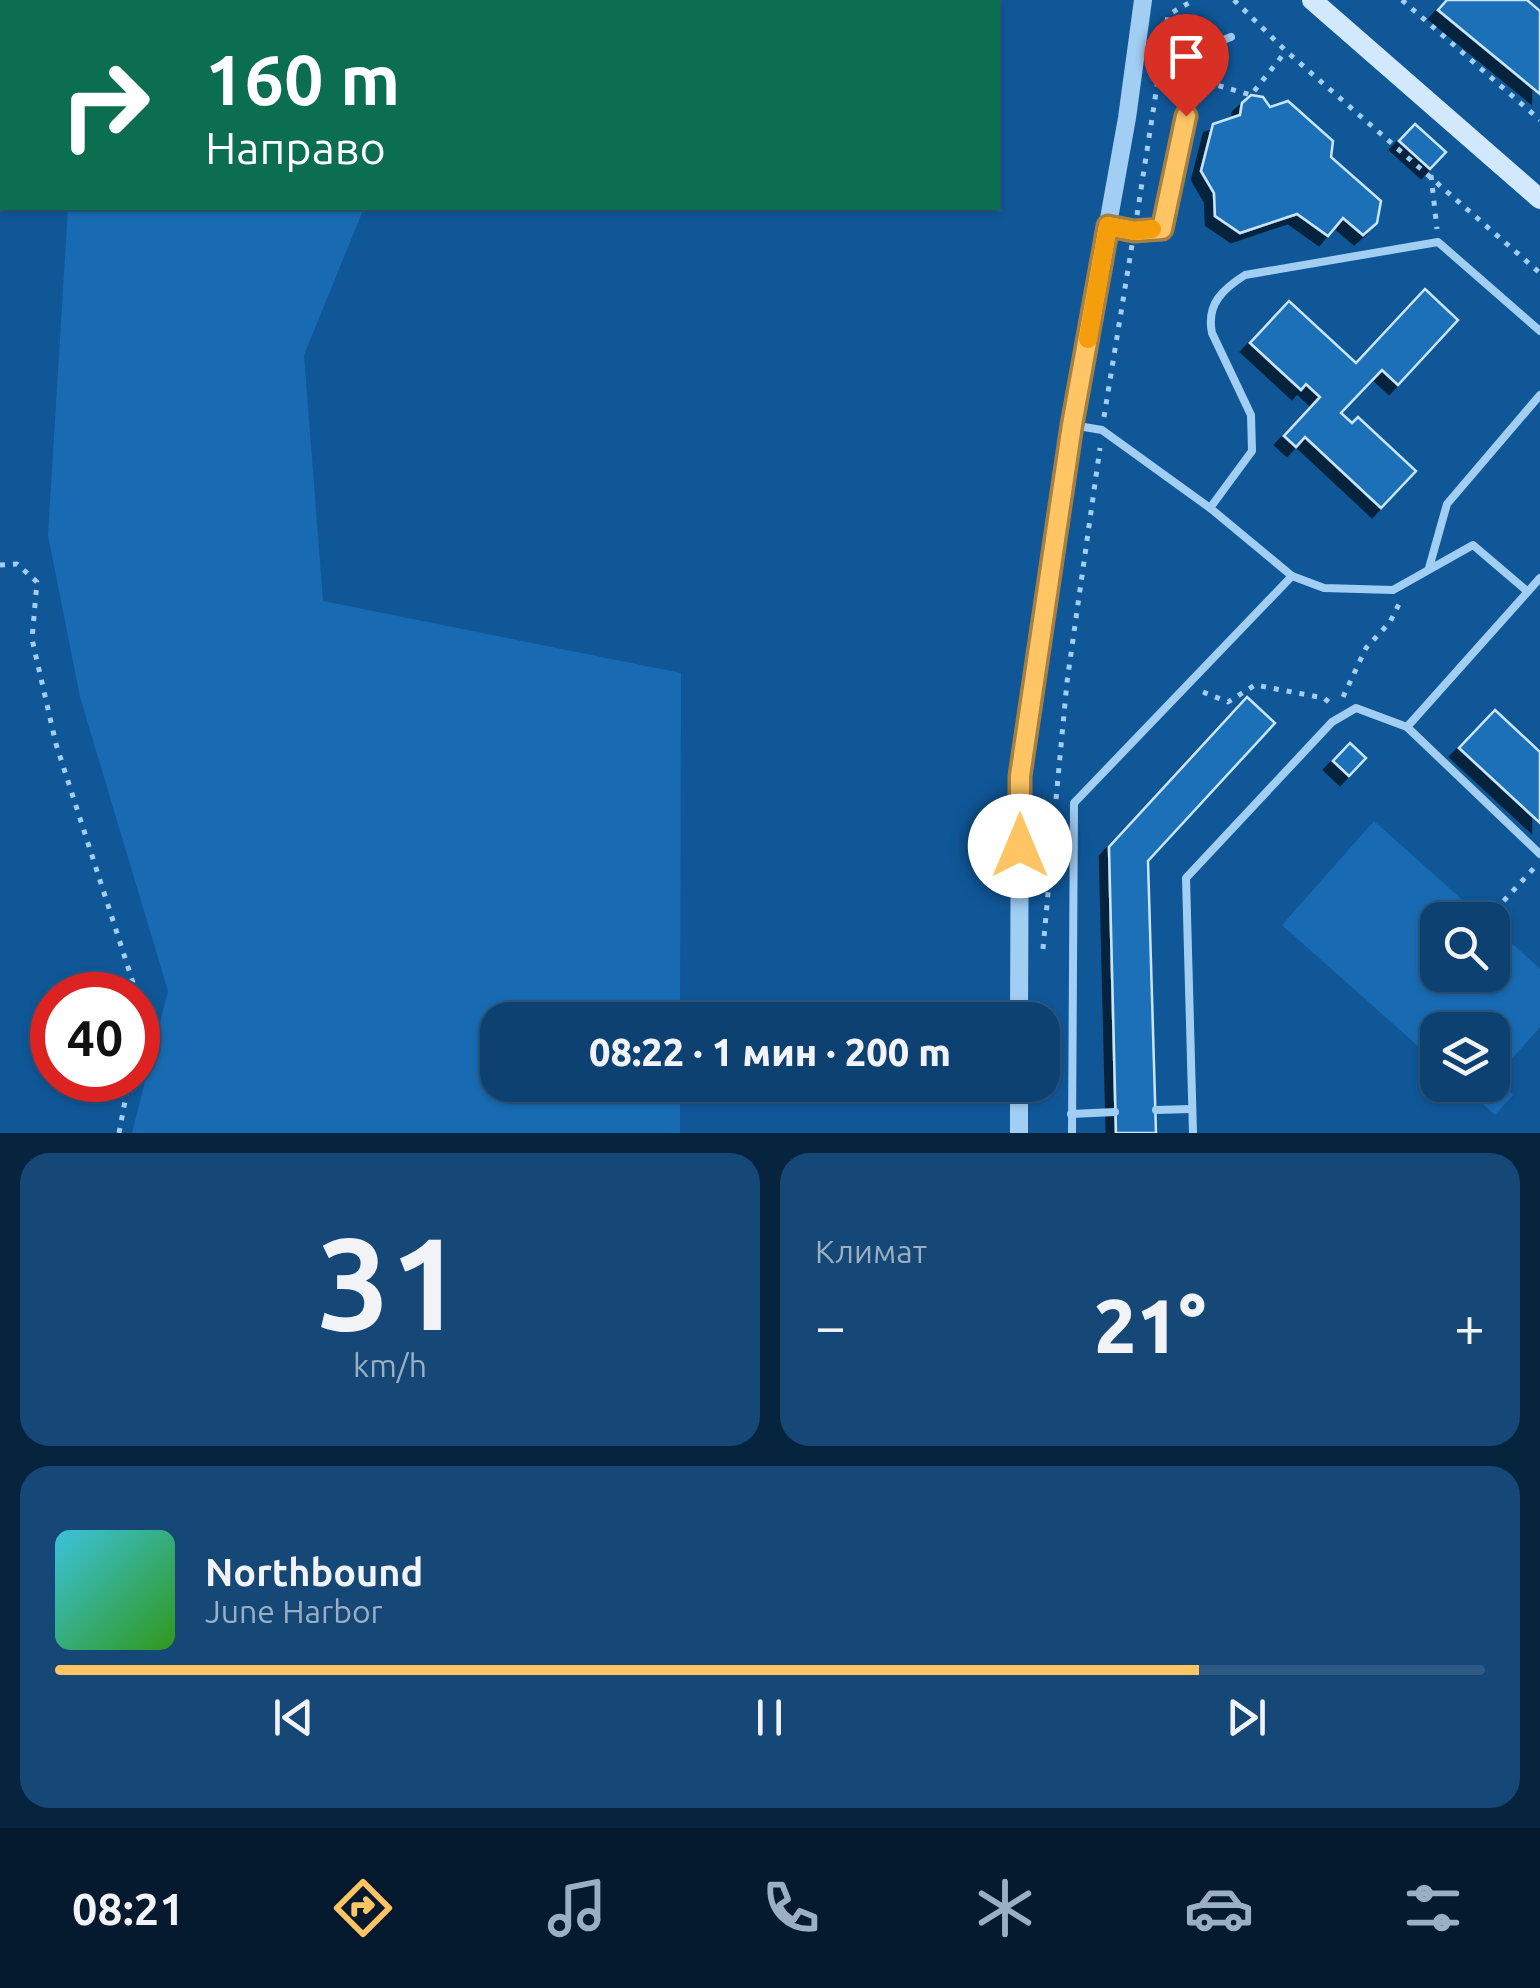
<!DOCTYPE html>
<html lang="ru">
<meta charset="utf-8">
<style>
:root{--surface:#0c4172;--page:#154877;--text:#f1f3f6;--muted:#9aafc4;--line:#2c5a84;--accent:#ffc565}
body{margin:0;font-family:Ubuntu,sans-serif;background:var(--page);color:var(--text);height:100vh;display:flex;flex-direction:column;font-size:38px;white-space:nowrap}
*{box-sizing:border-box;margin:0}
p{font-size:32px;color:var(--muted)}
.icon{flex:none;width:55px;height:55px;fill:none;stroke:currentColor;stroke-width:2;stroke-linecap:round;stroke-linejoin:round}
.map{position:relative;height:1133px;overflow:hidden}
.side{display:flex;flex-direction:column;gap:20px;padding:20px;background:#07243f;flex:1}
.side>*{flex:none}
.hud{position:absolute;left:0px;top:0px;width:1000px;height:210px;box-shadow:0 2px 8px #0004,0 0 0 2px var(--line);background:#0b6e4f;color:#fff;overflow:hidden}
.controls{position:absolute;left:1420px;top:902px;display:grid;gap:20px}
.controls a{display:grid;place-items:center;width:90px;height:90px;border-radius:20px;background:var(--surface);box-shadow:0 2px 8px #0004,0 0 0 2px var(--line);font-size:50px}
.speed{position:absolute;left:30px;top:972px;display:flex;gap:20px;font-size:50px;font-weight:700;text-align:center}
.speed>*{display:grid;place-content:center;width:130px;height:130px;border-radius:50%;background:var(--surface);box-shadow:0 2px 8px #0004,0 0 0 2px var(--line);line-height:1}
.speed .limit{border:15px solid #d22;background:#fff;color:#111}
.pin{position:absolute;display:grid;place-items:center;width:85px;height:85px;color:#fff;margin:-102px -42px;border-radius:50% 50% 50% 0;rotate:-45deg;box-shadow:0 0 10px #0007}
.pin .icon{rotate:45deg}
.me{position:absolute;width:110px;margin:-55px;rotate:0deg;stroke-linejoin:round;filter:drop-shadow(0 0 8px #0008)}
.turn{display:flex;align-items:center;gap:35px;height:210px;padding:0 40px;font-size:45px}
.turn .icon{width:130px;height:130px;stroke-width:2.5}
.turn b{display:block;font-size:70px;line-height:85px}
.big{font-size:75px;font-weight:800;line-height:1.1}
.side .card{flex:1;display:flex;flex-direction:column;justify-content:center;gap:15px;min-width:0;padding:0 35px;border-radius:30px;background:var(--page)}
.side .dial{align-items:center;gap:0}
.dial b{font-size:130px;line-height:1}
.song{display:flex;align-items:center;gap:30px}
.cover{width:120px;height:120px;border-radius:15px;background:linear-gradient(135deg,hsl(190 70% 55%),hsl(110 70% 35%))}
.played{height:10px;border-radius:5px;background:linear-gradient(90deg,var(--accent) 80%,var(--line) 80%)}
.keys{display:flex;justify-content:space-around;direction:ltr}
.heat{display:flex;justify-content:space-between;align-items:center;font-size:55px;direction:ltr}
.side .tiles{flex:1;display:grid;gap:20px;grid-template-columns:1fr 1fr}
.card:last-child{grid-column:span 2}
.trip{position:absolute;left:480px;top:1002px;width:580px;height:100px;border-radius:30px;background:var(--surface);box-shadow:0 2px 8px #0004,0 0 0 2px var(--line);font-weight:800;line-height:100px;text-align:center}
.menu{display:flex;height:160px;justify-content:space-around;align-items:center;background:#051a2e;color:var(--muted)}
.menu .icon{width:70px;height:70px}
.menu .current{color:var(--accent)}
.menu b{font-size:45px;color:var(--text)}
.map>svg:first-child{display:block}
.green{fill:#186bb3}
.building{fill:#1e70b8;stroke:#cae6fe;stroke-width:2.5;filter:url(#shadow)}
.lines{fill:none;stroke-linecap:round;stroke-linejoin:round}
.path{stroke:#a2cef4;stroke-width:5;stroke-dasharray:5 8;stroke-linecap:butt}
.service{stroke:#a2cef4;stroke-width:8}
.tertiary{stroke:#a2cef4;stroke-width:18}
.secondary{stroke:#d1e8fd;stroke-width:20}
.route-casing{stroke:#a68042;stroke-width:25}
.route{stroke:#ffc565;stroke-width:18}
.slow{stroke:#f59e0b;stroke-width:18}
</style>
<div class="map">
<svg width="1540" height="1133" viewBox="0 0 1540 1133">
<defs>
<filter id="shadow"><feDropShadow dx="-9" dy="9" stdDeviation="0" flood-color="#0009"/></filter>
</defs>
<rect width="100%" height="100%" fill="#105798"/>
<g class="green">
<path d="M68,208H364L304,355L323,601L681,673L680,1020H498V1085H680V1133H132L168,991L80,697L48,535Z"/>
<path d="M1374,821L1485,920H1438V975H1492L1493,926L1540,969V1027L1495,1078L1513,1095L1495,1115L1462,1085H1492V1030H1438L1437,1063L1282,925Z"/>
</g>
<g class="building">
<path d="M1447,0H1527L1540,11V94L1438,10Z"/>
<path d="M1251,95L1263,97L1270,107L1288,101L1333,141L1331,157L1381,201L1377,223L1363,235L1343,218L1328,236L1297,214L1240,233L1215,216L1214,193L1201,171L1213,124L1240,115L1242,103Z"/>
<path d="M1415,124L1446,152L1430,169L1399,141Z"/>
<path d="M1425,289L1458,320L1398,385L1382,370L1341,413L1352,423L1358,417L1416,471L1381,508L1305,437L1296,447L1284,436L1320,397L1306,384L1301,390L1250,343L1289,301L1356,363Z"/>
<path d="M1247,697L1275,723L1148,861L1156,1133H1116L1109,847Z"/>
<path d="M1495,710L1540,752V823L1459,748Z"/>
<path d="M1350,743L1366,758L1349,776L1333,761Z"/>
</g>
<g class="lines">
<g class="path">
<path d="M1234,0L1286,51L1540,273"/>
<path d="M1402,0L1540,120"/>
<path d="M1206,82L1251,95L1286,51"/>
<path d="M1431,175L1437,229"/>
<path d="M1137,215L1168,15L1194,0"/>
<path d="M1104,417L1132,245"/>
<path d="M0,565L17,564L37,582L32,639L56,744L137,995"/>
<path d="M1203,692L1228,702L1255,685L1324,698L1332,705"/>
<path d="M1343,697L1366,648L1390,622L1399,604"/>
<path d="M1056,799L1067,682L1100,448"/>
<path d="M1486,920L1535,867"/>
<path d="M1043,949L1055,815"/>
<path d="M138,995L141,1006L138,1028"/>
<path d="M119,1133L129,1080"/>
</g>
<g class="service">
<path d="M1108,226L1134,231L1162,229L1200,49L1231,37"/>
<path d="M1072,425L1102,430L1210,508L1292,576L1324,588L1393,590L1473,545L1527,591"/>
<path d="M1210,508L1252,451L1251,415L1212,333C1206,304 1223,289 1245,275L1438,242L1540,331"/>
<path d="M1429,568L1447,504L1540,395"/>
<path d="M1407,727L1540,578"/>
<path d="M1156,1110L1191,1109"/>
<path d="M1071,1114L1115,1112"/>
<path d="M1072,1133L1074,803L1292,576"/>
<path d="M1193,1133L1186,878L1332,722L1356,708L1407,727L1540,854"/>
</g>
<g class="tertiary">
<path d="M1019,1020L1020,776L1072,425L1127,118L1143,0"/>
<path d="M1019,1133V1085"/>
</g>
<path class="secondary" d="M1312,0L1540,199"/>
</g>
<g class="lines">
<g class="route-casing">
<path id="route" d="M1020,846V776L1072,425L1108,226L1134,231L1162,229L1186,116"/>
</g>
<use href="#route" class="route"/>
<path class="slow" d="M1088,339L1108,226L1134,231L1152,229"/>
</g>
</svg>
<div class="controls">
<a><svg class="icon" aria-label="search" viewBox="0 0 24 24"><circle cx="10" cy="10" r="6"/><path d="M15 15l6 6"/></svg></a>
<a><svg class="icon" aria-label="layers" viewBox="0 0 24 24"><path d="M12 4l9 5-9 5-9-5zM3 14l9 5 9-5"/></svg></a>
</div>
<div class="speed"><div class="limit">40</div></div>
<div class="pin" style="left:1186px;top:116px;background:#d93025"><svg class="icon" aria-label="arrive" viewBox="0 0 24 24"><path d="M6 21V4h12l-3 4 3 4H6"/></svg></div>
<svg class="me" style="left:1020px;top:846px" viewBox="-20 -20 40 40"><circle r="19" fill="#fff"/><path d="M0-13L10 11 0 6-10 11z" fill="#ffc565"/></svg>
<div class="trip">08:22 · 1 мин · 200 m</div>
<div class="hud">
<div class="turn"><svg class="icon" aria-label="right" viewBox="0 0 24 24"><path d="M7 20v-9h11M14 6l5 5-5 5"/></svg><div><b>160 m</b>Направо</div></div>
</div>
</div>
<section class="side">
<div class="tiles">
<div class="card dial"><b>31</b><p>km/h</p></div>
<div class="card"><p>Климат</p>
<div class="heat"><a>−</a><b class="big">21°</b><a>+</a></div>
</div>
<div class="card">
<div class="song"><i class="cover"></i><div><b>Northbound</b><p>June Harbor</p></div></div>
<div class="played"></div>
<div class="keys"><svg class="icon" aria-label="previous" viewBox="0 0 24 24"><path d="M18 5L8 12l10 7zM5 5v14"/></svg><svg class="icon" aria-label="pause" viewBox="0 0 24 24"><path d="M8 5v14M16 5v14"/></svg><svg class="icon" aria-label="next" viewBox="0 0 24 24"><path d="M6 5l10 7-10 7zM19 5v14"/></svg></div>
</div>
</div>
</section>
<nav class="menu">
<b>08:21</b>
<svg class="icon current" aria-label="directions" viewBox="0 0 24 24"><path d="M12 3l9 9-9 9-9-9zM9 14v-3h6M13 9l2 2-2 2"/></svg>
<svg class="icon" aria-label="music" viewBox="0 0 24 24"><path d="M9 18V5l10-2v13"/><circle cx="6" cy="18" r="3"/><circle cx="16" cy="16" r="3"/></svg>
<svg class="icon" aria-label="phone" viewBox="0 0 24 24"><path d="M5 4h4l2 5-3 2q2 4 5 5l2-3 5 2v4C11 20 4 13 5 4z"/></svg>
<svg class="icon" aria-label="climate" viewBox="0 0 24 24"><path d="M12 3v18M4 7l16 10M4 17L20 7"/></svg>
<svg class="icon" aria-label="car" viewBox="0 0 24 24"><path d="M5 17H2v-5l4-1 3-4h7l3 4 3 1v5h-3M9 17h6M6 11h13"/><circle cx="7" cy="17" r="2"/><circle cx="17" cy="17" r="2"/></svg>
<svg class="icon" aria-label="filters" viewBox="0 0 24 24"><path d="M4 7h16M4 17h16"/><circle cx="9" cy="7" r="2"/><circle cx="15" cy="17" r="2"/></svg>
</nav>
